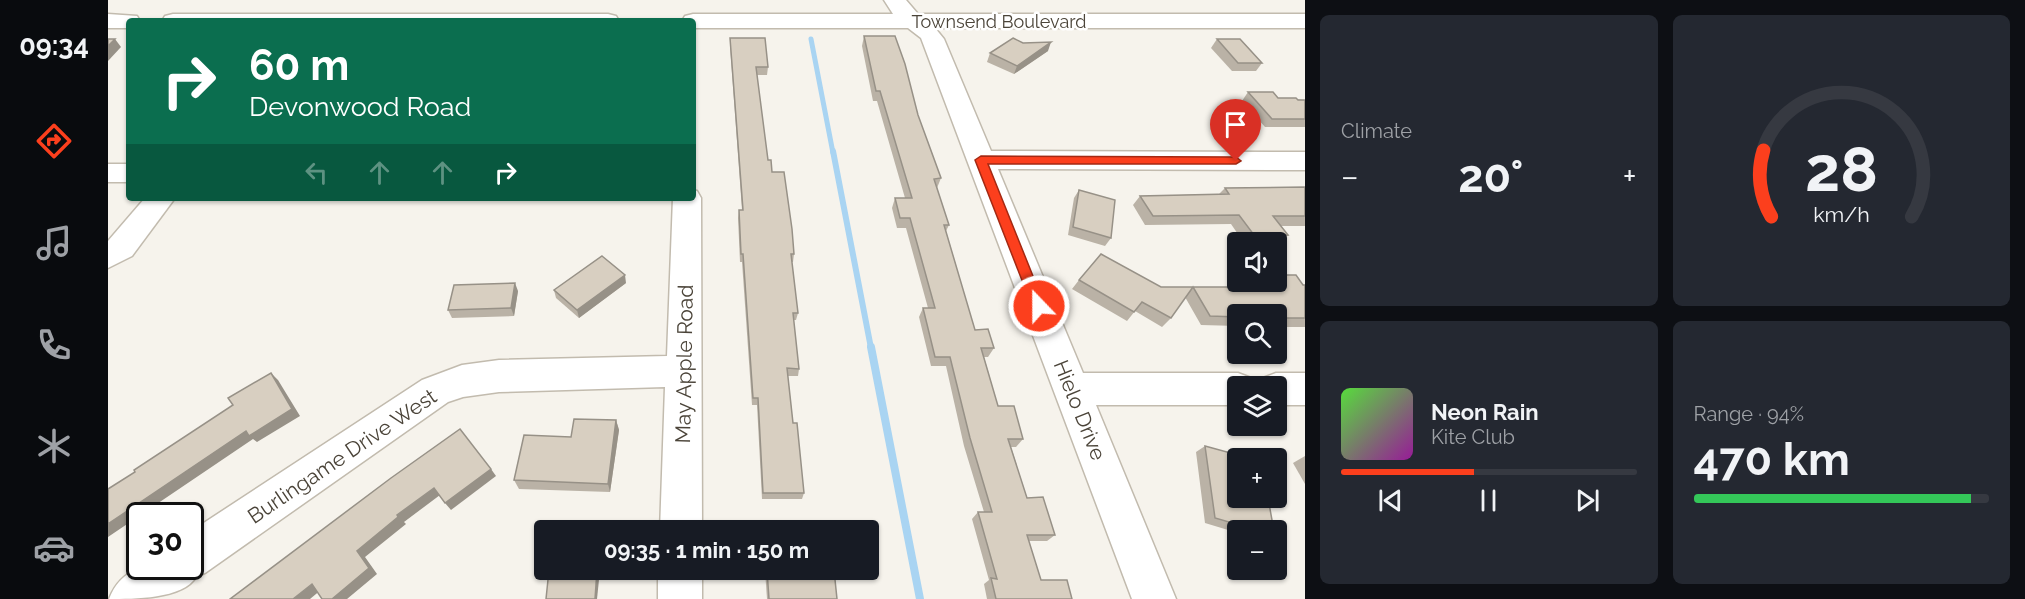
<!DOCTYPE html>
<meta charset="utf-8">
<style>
:root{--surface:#171b24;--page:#242831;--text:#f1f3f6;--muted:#9ea1a6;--line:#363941;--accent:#fc3f1d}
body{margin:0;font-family:Raleway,sans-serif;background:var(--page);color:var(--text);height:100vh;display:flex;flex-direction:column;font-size:22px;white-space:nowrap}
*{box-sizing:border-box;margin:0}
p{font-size:20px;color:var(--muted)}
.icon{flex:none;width:33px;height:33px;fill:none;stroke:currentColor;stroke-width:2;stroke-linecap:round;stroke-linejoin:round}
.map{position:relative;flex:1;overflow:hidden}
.sheet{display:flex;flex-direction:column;gap:15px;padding:15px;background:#0d0f14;width:720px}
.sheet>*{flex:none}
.banner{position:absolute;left:18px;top:18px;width:570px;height:183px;border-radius:6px;box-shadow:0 2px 4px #0004;background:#0b6e4f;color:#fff;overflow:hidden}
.tools{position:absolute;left:1119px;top:232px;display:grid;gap:12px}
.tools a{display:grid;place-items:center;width:60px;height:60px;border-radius:6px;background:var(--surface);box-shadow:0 2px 4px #0004;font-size:30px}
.speed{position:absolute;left:18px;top:502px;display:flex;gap:12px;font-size:30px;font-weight:700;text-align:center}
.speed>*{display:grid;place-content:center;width:78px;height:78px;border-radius:50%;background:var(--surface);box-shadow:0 2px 4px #0004;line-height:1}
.speed .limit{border:3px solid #111;border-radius:9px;background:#fff;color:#111}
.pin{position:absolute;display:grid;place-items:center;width:51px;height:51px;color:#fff;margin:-62px -26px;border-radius:50% 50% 50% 0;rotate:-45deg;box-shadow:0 0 6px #0007}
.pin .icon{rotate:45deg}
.me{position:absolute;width:66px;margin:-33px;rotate:338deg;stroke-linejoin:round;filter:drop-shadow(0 0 4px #0008)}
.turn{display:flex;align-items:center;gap:21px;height:126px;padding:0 24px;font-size:27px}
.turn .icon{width:78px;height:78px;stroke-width:2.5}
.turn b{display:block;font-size:42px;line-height:51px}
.lanes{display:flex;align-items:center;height:57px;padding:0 24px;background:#0003;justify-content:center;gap:30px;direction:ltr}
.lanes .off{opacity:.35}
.big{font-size:45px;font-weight:700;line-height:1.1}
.sheet .widget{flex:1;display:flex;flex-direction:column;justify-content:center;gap:9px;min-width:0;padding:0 21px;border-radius:9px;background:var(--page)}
.sheet .dial{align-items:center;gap:0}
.dial svg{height:156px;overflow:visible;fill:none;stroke:var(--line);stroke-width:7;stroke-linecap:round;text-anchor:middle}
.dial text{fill:var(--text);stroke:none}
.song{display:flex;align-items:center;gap:18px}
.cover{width:72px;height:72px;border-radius:9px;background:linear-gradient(135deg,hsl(110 70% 55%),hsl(300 70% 35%))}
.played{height:6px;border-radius:3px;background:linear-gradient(90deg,var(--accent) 45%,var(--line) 45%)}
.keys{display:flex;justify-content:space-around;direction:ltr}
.heat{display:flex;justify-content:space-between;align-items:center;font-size:33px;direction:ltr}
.charge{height:9px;border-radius:4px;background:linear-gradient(90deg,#34c759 94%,var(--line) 0)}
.sheet .tiles{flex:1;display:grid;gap:15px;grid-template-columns:repeat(2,1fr)}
.trip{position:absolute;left:426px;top:520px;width:345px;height:60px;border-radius:6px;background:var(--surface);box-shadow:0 2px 4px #0004;font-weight:700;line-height:60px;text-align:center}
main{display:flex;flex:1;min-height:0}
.tab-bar{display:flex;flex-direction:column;width:108px;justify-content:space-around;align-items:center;background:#090b0e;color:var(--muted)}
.tab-bar .icon{width:42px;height:42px}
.tab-bar .current{color:var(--accent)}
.tab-bar b{font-size:27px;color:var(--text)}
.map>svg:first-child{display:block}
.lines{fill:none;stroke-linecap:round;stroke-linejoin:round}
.stream-far2{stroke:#a9d4f2;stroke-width:5}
.stream-far1{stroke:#a9d4f2;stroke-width:6}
.stream{stroke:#a9d4f2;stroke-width:8}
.minor-casing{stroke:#c2bbae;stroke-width:3}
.minor{fill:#fff;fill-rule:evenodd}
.wall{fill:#bab2a6}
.shaded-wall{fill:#979187}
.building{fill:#d8cfc1;stroke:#979187;stroke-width:1.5}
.route{fill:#fc3f1d;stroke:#a42913;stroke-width:1.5}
.labels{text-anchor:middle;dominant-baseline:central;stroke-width:5;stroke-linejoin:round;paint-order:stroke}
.far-street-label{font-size:18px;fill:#4b4439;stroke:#fff}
.street-label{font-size:21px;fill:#4b4439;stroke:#fff}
</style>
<main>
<nav class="tab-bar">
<b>09:34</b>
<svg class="icon current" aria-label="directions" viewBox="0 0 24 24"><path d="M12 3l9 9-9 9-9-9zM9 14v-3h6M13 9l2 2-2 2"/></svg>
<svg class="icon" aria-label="music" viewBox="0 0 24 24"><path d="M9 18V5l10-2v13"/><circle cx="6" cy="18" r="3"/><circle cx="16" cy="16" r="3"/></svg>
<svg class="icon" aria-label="phone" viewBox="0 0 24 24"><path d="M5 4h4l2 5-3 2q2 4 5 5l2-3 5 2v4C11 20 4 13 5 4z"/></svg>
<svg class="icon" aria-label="climate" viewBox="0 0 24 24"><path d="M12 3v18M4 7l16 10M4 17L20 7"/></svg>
<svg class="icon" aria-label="car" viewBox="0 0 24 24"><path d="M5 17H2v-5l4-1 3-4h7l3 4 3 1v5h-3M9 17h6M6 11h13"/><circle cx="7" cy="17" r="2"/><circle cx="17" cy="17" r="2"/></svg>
</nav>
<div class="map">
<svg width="1197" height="599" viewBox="0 0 1197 599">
<rect width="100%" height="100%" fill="#f6f3ec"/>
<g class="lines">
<path class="stream-far2" d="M703,39L725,153"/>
<path class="stream-far1" d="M725,151L763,348"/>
<path class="stream" d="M763,347L812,599"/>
<g class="minor-casing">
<g id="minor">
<path d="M776,0H798L810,14H1197V28H827L836,39L883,151L1197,152V170L890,169L975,373H1130L1143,378L1147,387H1130V405H988L1068,599H1024L813,38L800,28H585V21H574L577,16L585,14H785Z"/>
<path d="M0,14L29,16L32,21H21V28H0Z"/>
<path d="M65,14H500L508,16L511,21H54L57,16Z"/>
<rect x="0" y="164" width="21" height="18"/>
<path d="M585,190L589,191L593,198L594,531H552L557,387L391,392L355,397L340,402L97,573L88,577C75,599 26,599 1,599C17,560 47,567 82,567V532L314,380L354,365L391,360L559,356L565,198H585Z"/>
<path d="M37,198H67L24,256L0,268V241Z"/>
<path d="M1168,373H1197V405H1168V387H1151L1155,378Z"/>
<rect x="550" y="570" width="44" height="29"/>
</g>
</g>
<use href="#minor" class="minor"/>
</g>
<g class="wall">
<path d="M756,36L810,115L833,178L829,188L841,225L838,231L867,330L886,348L880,357H876L890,406L915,439L908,447H903L919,498L947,535L939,541H921L933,580L964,599H879L876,584L881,580L864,519L870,512H876L856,446L838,366H823L811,317L815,308H820L798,228H789L784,208L787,198H797L769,101H765L754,46Z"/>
<path d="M622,38L660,67L659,75H649L660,160L664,172L686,254L685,262H684L690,313L688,320H685L691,369L690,376H680L685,423L696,493L694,499H654L649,405H644L634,262H632L630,218L631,210H634L622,46Z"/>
<path d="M1109,39L1154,63L1148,71H1124L1103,48Z"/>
<path d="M915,43L940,51L906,74L879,62L882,53Z"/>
<path d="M1140,92L1170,98L1197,100V127H1157L1134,101Z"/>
<path d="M1197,187V226H1173L1180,235L1170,244H1168V243H1136L1123,224L1037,225L1025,205L1032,196L1111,194L1117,188Z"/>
<path d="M971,190L1003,238L997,246L960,235L966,198Z"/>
<path d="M971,280L1053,287H1148L1146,283L1148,282H1168L1197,285V327H1168V315H1130V326L1093,325L1077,297L1063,318L1054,327L1027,311L1019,321L964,289Z"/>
<path d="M518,283L471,318L448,298L446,290Z"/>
<path d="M410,291L406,316L344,318L340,310Z"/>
<path d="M508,420L511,430L502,492L411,489L406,480L463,437Z"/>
<path d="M1097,446L1130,459L1166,531H1130V533L1097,523L1088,452Z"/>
<path d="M1197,456V484L1185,463Z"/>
<path d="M657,570H726L729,599H659Z"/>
</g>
<g class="shaded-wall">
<path d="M7,39L13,47L0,61V46Z"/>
<path d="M943,42L940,51L906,74L909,66Z"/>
<path d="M517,275L518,283L471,318L469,310Z"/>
<path d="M407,283L410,291L406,316L403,308Z"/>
<path d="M163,373L170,380L192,416L149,442L145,439L0,537V524Z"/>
<path d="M508,420L511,430L502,492L500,484Z"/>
<path d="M383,469L388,476L343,510L337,503Z"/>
<path d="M326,488L332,495L296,522L298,524L257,557L269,574L239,599H224L249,551L289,515Z"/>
<path d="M489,570H492L489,599H487Z"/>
<path d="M204,584L214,589L202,599H185Z"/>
</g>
<g class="building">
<path d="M756,36H787L797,64L810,115L833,178L826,179L841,225H836L867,330L880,329L886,348H873L890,406H906L915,439H900L919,498L935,497L947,535H919L933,580H959L964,599H888L883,578L889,579L870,512H884L862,438L842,357H827L815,308H827L802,218H792L787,198H804L772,91H768Z"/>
<path d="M622,38H657L660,67H648L660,160H663L664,172H676L684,229L686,254H683L690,313H685L691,369L679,368L685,423H689L696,493H655L650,398H645L635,254H633L631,210H635Z"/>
<path d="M905,38L915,43L943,42L909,66L882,53Z"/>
<path d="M0,39H7L0,46Z"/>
<path d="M1109,39H1132L1154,63H1130Z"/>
<path d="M1140,92H1165L1170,98H1188L1190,100H1197V119H1164Z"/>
<path d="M1197,187V216H1165L1180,235H1146L1131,215L1045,216L1032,196L1121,194L1117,188Z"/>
<path d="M971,190L1007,200L1003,238L965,227Z"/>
<path d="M993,254L1053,287H1164L1161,282H1168V275H1188L1195,285H1197V318H1168V315H1130V317L1102,316L1085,287L1063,318L1034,302L1026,312L971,280Z"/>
<path d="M494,256L517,275L469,310L446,290Z"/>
<path d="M407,283L403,308L340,310L346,285Z"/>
<path d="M163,373L184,409L141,436L138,431L0,524V489L27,472L26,470L125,405L120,398Z"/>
<path d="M466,419L508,420L500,484L406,480L416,435L463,437Z"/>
<path d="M352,429L383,469L337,503L326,488L289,515L290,517L249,551L261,568L224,599H214L204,584L185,599H122L283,478Z"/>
<path d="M1097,446L1141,458V459H1130V498H1160L1166,531H1152L1107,518Z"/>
<path d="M441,570H489L487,599H438Z"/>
<path d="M659,570H726L729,599H661Z"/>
</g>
<path class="route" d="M873,156L1128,157L1133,161L1128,164H880L937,306L931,311L924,306L867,160Z"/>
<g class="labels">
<g class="far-street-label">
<text x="891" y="21">Townsend Boulevard</text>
</g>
<g class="street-label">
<text transform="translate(576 364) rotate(-89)">May Apple Road</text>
<text transform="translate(972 410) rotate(68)">Hielo Drive</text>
<text transform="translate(234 456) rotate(-34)">Burlingame Drive West</text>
</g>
</g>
</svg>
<div class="tools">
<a><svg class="icon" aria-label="sound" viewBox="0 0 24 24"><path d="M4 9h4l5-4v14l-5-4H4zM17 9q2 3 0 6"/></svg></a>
<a><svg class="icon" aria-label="search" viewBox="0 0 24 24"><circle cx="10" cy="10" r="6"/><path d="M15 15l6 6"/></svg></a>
<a><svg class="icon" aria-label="layers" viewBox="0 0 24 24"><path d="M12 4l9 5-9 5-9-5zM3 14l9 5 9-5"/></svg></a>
<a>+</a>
<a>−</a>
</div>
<div class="speed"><div class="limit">30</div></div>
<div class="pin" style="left:1128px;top:161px;background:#d93025"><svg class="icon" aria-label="arrive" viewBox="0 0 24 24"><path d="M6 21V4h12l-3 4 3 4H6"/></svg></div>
<svg class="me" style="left:931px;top:306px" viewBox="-20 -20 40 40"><circle r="17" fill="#fc3f1d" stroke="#fff" stroke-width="3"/><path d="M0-11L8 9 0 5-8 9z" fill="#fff"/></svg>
<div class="trip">09:35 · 1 min · 150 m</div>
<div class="banner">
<div class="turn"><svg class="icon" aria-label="right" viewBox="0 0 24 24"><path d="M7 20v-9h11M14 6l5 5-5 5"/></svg><div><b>60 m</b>Devonwood Road</div></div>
<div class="lanes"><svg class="icon off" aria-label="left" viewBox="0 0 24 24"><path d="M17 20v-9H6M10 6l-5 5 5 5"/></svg><svg class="icon off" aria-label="ahead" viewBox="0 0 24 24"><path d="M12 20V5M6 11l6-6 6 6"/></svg><svg class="icon off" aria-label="ahead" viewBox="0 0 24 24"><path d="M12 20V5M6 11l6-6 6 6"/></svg><svg class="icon" aria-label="right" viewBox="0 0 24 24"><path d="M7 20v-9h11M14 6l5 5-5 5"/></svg></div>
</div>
</div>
<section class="sheet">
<div class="tiles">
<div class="widget"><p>Climate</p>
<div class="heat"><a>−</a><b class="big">20°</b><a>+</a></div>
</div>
<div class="widget dial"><svg viewBox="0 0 100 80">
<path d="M14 69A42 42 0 1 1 86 69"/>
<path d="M14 69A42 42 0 0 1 10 35" stroke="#fc3f1d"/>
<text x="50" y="56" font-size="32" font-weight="700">28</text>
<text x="50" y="72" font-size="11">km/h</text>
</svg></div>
<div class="widget">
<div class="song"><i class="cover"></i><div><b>Neon Rain</b><p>Kite Club</p></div></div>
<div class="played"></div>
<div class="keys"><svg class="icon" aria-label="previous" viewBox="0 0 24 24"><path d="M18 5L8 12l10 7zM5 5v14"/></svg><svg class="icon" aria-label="pause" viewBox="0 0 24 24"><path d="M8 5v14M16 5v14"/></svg><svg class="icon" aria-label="next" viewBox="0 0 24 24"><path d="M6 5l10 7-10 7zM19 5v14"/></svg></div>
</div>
<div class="widget"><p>Range · 94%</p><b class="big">470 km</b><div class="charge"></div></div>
</div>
</section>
</main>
